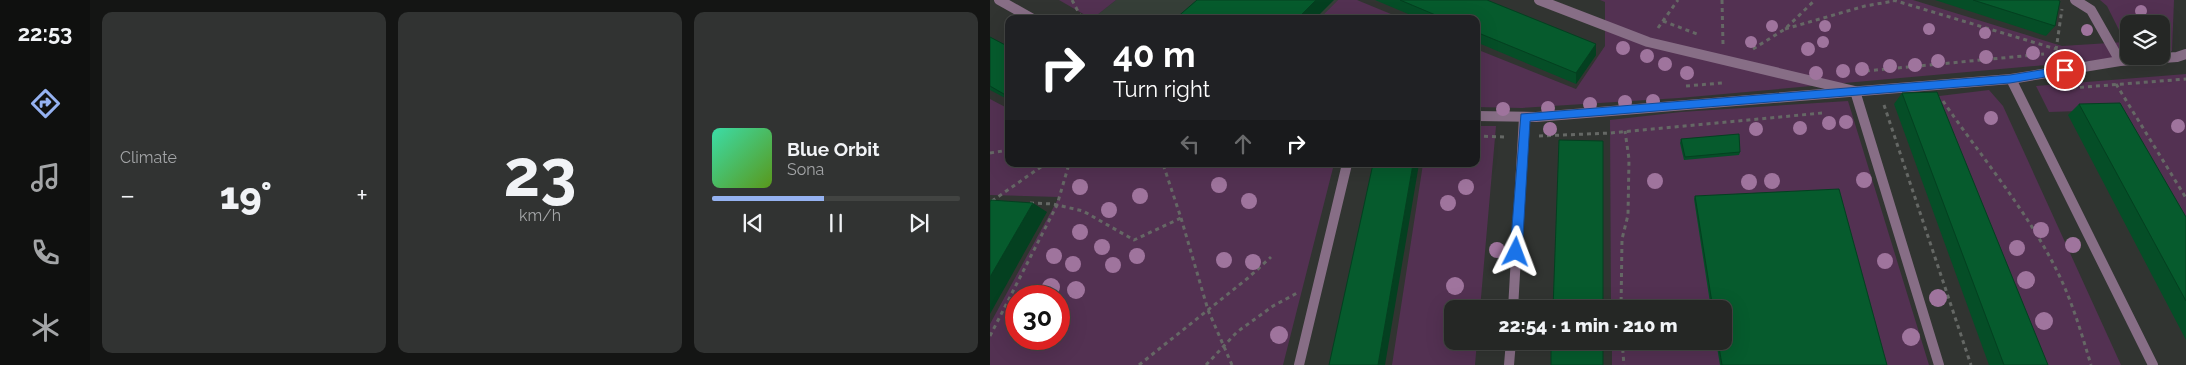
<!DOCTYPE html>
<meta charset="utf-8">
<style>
:root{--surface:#252725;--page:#313332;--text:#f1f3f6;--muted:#a3a5a7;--line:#424442;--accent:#95b2f1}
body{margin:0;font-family:Raleway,sans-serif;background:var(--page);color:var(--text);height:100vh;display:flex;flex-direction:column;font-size:19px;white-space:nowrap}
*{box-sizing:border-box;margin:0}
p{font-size:16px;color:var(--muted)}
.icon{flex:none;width:28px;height:28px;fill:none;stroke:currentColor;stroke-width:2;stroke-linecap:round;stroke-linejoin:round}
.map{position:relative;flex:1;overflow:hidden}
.drawer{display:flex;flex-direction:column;gap:12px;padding:12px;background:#141514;width:900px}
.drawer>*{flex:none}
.top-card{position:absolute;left:15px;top:15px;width:475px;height:152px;border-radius:10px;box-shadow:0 5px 20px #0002,0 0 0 1px var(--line);background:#202124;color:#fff;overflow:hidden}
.tools{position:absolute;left:1130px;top:15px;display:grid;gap:10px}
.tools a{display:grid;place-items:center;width:50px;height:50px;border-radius:10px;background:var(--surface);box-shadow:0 5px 20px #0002,0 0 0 1px var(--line);font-size:25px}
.speed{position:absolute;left:15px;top:285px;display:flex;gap:10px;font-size:25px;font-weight:700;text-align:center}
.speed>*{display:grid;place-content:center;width:65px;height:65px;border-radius:50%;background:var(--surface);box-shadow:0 5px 20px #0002,0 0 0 1px var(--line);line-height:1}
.speed .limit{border:8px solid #d22;background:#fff;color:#111}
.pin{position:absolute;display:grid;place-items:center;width:42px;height:42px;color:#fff;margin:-21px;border:2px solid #fff;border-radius:50%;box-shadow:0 1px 5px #0007}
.me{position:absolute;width:55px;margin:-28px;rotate:3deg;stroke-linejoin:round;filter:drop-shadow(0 0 4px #0008)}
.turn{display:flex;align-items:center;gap:18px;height:105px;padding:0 25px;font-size:22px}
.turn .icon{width:65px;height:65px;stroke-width:2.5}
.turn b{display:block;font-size:35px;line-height:42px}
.lanes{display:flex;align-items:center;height:48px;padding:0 25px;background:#0003;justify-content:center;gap:25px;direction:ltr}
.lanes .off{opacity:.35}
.big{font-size:38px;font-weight:800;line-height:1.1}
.drawer .tile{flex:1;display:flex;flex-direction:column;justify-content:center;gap:8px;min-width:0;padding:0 18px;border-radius:10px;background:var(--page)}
.drawer .dial{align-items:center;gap:0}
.dial b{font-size:65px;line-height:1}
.song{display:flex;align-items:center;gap:15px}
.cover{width:60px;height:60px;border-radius:8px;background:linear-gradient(135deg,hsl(160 70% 55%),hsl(90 70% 35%))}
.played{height:5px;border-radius:2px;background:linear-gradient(90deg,var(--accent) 45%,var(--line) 45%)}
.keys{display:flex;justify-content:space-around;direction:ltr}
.heat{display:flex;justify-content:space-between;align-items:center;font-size:28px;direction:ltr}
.drawer .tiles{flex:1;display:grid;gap:12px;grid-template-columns:repeat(3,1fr)}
.trip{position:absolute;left:454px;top:300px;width:288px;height:50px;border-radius:10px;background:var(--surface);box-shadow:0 5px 20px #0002,0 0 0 1px var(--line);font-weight:800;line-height:50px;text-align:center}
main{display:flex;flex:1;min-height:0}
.tabs{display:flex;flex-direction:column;width:90px;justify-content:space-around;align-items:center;background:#0f100f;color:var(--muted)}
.tabs .icon{width:35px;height:35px}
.tabs .on{color:var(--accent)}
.tabs b{font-size:22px;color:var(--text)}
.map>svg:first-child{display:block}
.built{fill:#363f38}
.green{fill:#533152;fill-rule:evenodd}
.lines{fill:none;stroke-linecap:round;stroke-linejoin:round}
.path{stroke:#656865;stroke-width:3;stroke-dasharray:4 4;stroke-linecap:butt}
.minor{stroke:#876e86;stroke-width:10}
.tree{fill:#9f749d}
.wall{fill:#054e27}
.shaded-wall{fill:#044020}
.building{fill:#065b2d;stroke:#044020}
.route{fill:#1a73e8;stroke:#114b97}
</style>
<main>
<nav class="tabs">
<b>22:53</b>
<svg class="icon on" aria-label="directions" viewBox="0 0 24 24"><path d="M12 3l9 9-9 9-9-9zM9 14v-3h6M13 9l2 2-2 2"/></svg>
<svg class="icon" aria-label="music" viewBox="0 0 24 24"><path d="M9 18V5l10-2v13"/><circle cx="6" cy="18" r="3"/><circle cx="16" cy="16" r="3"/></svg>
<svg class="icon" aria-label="phone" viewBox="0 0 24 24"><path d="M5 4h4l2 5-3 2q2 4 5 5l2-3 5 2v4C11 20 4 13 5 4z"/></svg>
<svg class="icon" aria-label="climate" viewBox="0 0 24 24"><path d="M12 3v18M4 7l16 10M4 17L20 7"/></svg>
</nav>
<section class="drawer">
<div class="tiles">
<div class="tile"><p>Climate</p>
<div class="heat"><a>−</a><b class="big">19°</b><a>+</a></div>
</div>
<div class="tile dial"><b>23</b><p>km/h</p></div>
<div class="tile">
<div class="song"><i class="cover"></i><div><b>Blue Orbit</b><p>Sona</p></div></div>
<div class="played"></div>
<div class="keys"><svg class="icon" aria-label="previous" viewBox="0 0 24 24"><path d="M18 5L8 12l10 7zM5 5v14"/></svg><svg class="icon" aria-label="pause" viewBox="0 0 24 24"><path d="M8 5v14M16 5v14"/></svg><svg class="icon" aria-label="next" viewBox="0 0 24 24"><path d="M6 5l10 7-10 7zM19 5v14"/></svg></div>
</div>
</div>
</section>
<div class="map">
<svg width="1196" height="365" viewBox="0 0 1196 365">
<rect width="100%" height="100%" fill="#313431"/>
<path class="built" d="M126,0H348L329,19H102Z"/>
<g class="green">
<path d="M69,0H126L102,19Z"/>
<path d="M348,0H367L413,19H329Z"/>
<path d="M610,0H923L1072,46L1135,42L1117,6L1110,0H1184L1182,51L1171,55V24H1139V56H1156L689,98L532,108L486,107V49L586,89L615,46V2Z"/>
<path d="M1196,74V241L1120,110L1059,112L1046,86Z"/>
<path d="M999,90L1013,106L1131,365H1050L941,97Z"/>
<path d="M0,99L19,109V164H344L293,365H0V324L69,197L0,195ZM69,296V339H26V296Z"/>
<path d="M858,101L939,365H622V341H732V309H621L620,120L691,112Z"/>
<path d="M486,126H506L490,309H462V341H487L485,365H402L433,164H486Z"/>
</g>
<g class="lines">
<g class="path">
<path d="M82,0L91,17L88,19"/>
<path d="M732,0L733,44"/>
<path d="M903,0L1066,49"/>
<path d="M91,17L101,19"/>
<path d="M673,21L707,34"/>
<path d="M668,28L688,0"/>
<path d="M795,29L875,6L904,1"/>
<path d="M763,49L795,29L825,0"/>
<path d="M1066,50L1072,9"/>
<path d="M876,71L1054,54"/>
<path d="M1126,84L1196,198"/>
<path d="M696,86L732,83"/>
<path d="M1082,88L1196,79"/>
<path d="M953,101C992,158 1039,213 1069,275C1083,304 1092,335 1101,365"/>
<path d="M894,105L981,365"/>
<path d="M486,136L516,137"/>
<path d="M549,136L620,133L832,113"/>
<path d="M0,153L19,150"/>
<path d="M2,201L55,164"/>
<path d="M40,203L63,204L93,211L144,240L191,218L173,164"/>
<path d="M191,218L218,310L242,365"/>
<path d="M631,309L632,239L638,215L639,159L635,131"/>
<path d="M0,336L67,205L79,164"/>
<path d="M632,341L634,365"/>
<path d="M149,365L258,278L281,257"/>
<path d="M216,365L247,332L283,306L309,292"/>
</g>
<g class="minor">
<path d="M9,0L43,19"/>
<path d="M549,0L658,42L865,91L949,365"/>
<path d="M1085,0L1101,10L1130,61"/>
<path d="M1021,79L1163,365"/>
<path d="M486,116L546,117L1021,79L1130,61L1187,57L1196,54"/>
<path d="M523,309L534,117"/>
<path d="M309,365L357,164"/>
<path d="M519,365L521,341"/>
</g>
</g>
<g class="tree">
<circle cx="1151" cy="11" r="6"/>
<circle cx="782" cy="26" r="6"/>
<circle cx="835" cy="26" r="6"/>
<circle cx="939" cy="29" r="6"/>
<circle cx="1097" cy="30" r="6"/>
<circle cx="995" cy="33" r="6"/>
<circle cx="761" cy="42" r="6"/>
<circle cx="833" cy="42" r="6"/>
<circle cx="633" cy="48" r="7"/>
<circle cx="818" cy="49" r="7"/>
<circle cx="1043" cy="53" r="7"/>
<circle cx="657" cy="56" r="7"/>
<circle cx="996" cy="57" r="7"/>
<circle cx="948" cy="61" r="7"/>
<circle cx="675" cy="64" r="7"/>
<circle cx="925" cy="65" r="7"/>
<circle cx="900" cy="66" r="7"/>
<circle cx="872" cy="69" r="7"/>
<circle cx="853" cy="71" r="7"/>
<circle cx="697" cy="73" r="7"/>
<circle cx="826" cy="73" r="7"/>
<circle cx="663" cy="101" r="7"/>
<circle cx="635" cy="102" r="7"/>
<circle cx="600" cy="104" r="7"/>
<circle cx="558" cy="108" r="7"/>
<circle cx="513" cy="109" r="7"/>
<circle cx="1001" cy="118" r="7"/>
<circle cx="856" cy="122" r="7"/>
<circle cx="839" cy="123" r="7"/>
<circle cx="1188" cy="126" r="7"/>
<circle cx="810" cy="128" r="7"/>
<circle cx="560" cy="129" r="7"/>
<circle cx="766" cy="129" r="7"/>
<circle cx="874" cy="180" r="8"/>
<circle cx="665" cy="181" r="8"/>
<circle cx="782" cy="181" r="8"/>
<circle cx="759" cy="182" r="8"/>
<circle cx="229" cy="185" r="8"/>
<circle cx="90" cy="187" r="8"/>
<circle cx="476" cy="187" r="8"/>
<circle cx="150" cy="196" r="8"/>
<circle cx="259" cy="201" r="8"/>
<circle cx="458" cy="203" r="8"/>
<circle cx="119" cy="210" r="8"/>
<circle cx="1051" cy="230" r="8"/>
<circle cx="90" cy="232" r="8"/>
<circle cx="1083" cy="245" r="8"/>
<circle cx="112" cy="247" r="8"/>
<circle cx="1027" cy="248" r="8"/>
<circle cx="507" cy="250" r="8"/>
<circle cx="64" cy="256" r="8"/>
<circle cx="147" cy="256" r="8"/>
<circle cx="234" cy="260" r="8"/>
<circle cx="895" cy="261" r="8"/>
<circle cx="263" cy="262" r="8"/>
<circle cx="83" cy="264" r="8"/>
<circle cx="123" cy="265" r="8"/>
<circle cx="1036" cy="280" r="9"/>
<circle cx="465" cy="286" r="9"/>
<circle cx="61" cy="287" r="9"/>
<circle cx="86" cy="290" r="9"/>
<circle cx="948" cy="298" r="9"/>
<circle cx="1054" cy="321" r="9"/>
<circle cx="289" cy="335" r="9"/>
<circle cx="921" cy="337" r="9"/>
</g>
<g class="wall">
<path d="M385,0H497L606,55L586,84L486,42V19H430Z"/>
<path d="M945,0H1068L1065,26L1056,36Z"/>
<path d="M0,37L19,47V100L0,90Z"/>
<path d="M912,93L1058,365H999L904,104Z"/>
<path d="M1089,104L1196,217V340L1078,115Z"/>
<path d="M691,139L750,152L749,155L694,160L690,143Z"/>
<path d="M705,196L897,365H730L726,341H732V309H721L704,199Z"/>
</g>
<g class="shaded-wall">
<path d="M326,0H344L325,19H307Z"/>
<path d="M606,44V55L586,84V73Z"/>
<path d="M423,164H429L395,365H388Z"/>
<path d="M43,203L57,212L0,314V277Z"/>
</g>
<g class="building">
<path d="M207,0H326L307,19H185Z"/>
<path d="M410,0H497L606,44L586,73L486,32V19H455Z"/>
<path d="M983,0H1068L1070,1L1065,26Z"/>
<path d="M0,37L19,47V97L0,86Z"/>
<path d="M947,92L1058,365H1014L912,93Z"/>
<path d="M1130,103L1196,217V301L1089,104Z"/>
<path d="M749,134L750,152L695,157L691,139Z"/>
<path d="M569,140L613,141V309H563Z"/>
<path d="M383,164H423L388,365H339Z"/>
<path d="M849,189L897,365H732L728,341H732V309H723L705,196Z"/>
<path d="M1,200L43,203L0,277V202Z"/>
<rect x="561" y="341" width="52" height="24"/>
</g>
<path class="route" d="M1075,66L1079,67V73L1020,83L540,121L532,252L531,256L526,257L522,256L520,252L531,114L1020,75Z"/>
</svg>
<div class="tools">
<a><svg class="icon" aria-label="layers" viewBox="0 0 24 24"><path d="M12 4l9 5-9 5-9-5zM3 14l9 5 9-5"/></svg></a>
</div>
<div class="speed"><div class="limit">30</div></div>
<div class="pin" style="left:1075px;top:70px;background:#d93025"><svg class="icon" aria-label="arrive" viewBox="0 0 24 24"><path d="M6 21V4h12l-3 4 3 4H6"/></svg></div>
<svg class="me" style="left:526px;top:252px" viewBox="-20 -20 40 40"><path d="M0-17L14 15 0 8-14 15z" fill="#1a73e8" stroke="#fff" stroke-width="4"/></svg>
<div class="trip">22:54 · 1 min · 210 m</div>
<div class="top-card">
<div class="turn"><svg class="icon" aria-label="right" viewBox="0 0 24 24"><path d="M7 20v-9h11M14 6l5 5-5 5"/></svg><div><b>40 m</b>Turn right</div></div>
<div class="lanes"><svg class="icon off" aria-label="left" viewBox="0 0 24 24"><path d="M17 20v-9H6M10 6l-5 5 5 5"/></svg><svg class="icon off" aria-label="ahead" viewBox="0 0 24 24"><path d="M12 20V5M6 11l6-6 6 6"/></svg><svg class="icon" aria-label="right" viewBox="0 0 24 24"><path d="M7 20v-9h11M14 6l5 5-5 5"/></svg></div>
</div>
</div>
</main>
